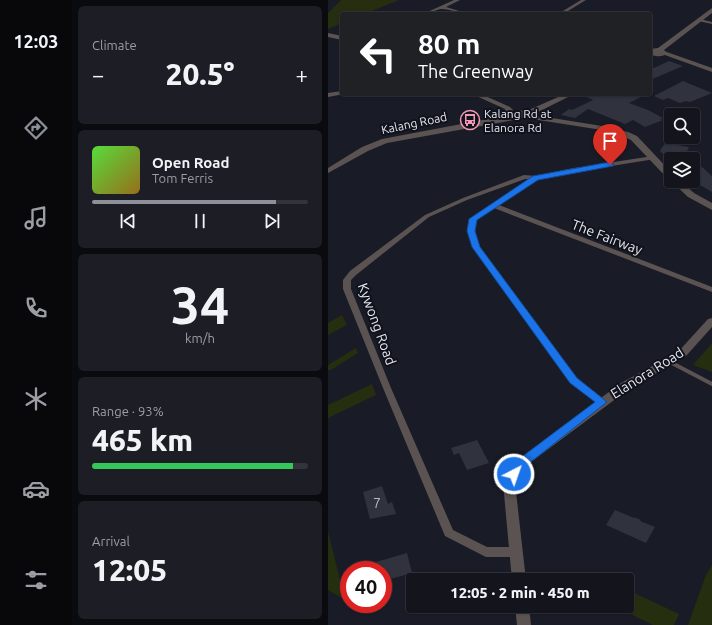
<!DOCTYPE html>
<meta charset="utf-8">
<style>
:root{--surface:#13141c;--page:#1c1d25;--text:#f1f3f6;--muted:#9d9ea3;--line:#32333b;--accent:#8c9099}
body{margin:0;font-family:Ubuntu,sans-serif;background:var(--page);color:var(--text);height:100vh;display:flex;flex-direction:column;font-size:15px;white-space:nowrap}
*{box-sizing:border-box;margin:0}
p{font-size:13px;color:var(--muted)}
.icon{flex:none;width:22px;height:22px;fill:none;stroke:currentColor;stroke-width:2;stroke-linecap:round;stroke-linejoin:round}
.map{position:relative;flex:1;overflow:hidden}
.side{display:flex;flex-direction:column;gap:6px;padding:6px;background:#0a0b0f;width:256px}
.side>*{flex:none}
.guide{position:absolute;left:12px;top:12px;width:312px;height:84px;border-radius:4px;box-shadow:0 1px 3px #0004,0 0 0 1px var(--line);background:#202124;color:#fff;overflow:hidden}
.fabs{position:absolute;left:336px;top:108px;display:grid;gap:8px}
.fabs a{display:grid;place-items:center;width:36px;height:36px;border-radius:4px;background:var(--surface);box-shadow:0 1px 3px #0004,0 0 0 1px var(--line);font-size:20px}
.speed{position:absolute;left:12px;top:561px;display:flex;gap:8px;font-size:20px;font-weight:700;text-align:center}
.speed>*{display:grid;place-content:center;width:52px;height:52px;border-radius:50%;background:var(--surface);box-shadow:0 1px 3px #0004,0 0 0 1px var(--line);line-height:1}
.speed .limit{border:6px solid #d22;background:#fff;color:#111}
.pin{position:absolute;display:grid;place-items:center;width:34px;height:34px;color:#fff;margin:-41px -17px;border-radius:50% 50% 50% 0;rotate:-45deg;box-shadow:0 0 4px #0007}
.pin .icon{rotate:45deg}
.me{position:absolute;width:44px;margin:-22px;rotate:41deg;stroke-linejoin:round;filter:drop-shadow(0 0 3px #0008)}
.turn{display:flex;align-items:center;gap:14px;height:84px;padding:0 12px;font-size:18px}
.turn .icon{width:52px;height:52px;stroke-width:2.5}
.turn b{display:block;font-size:28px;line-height:34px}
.big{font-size:30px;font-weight:800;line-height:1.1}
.side .card{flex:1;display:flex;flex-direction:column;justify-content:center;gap:6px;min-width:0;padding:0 14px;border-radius:6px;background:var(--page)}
.side .dial{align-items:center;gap:0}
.dial b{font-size:52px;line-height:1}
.song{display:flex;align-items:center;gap:12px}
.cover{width:48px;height:48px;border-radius:6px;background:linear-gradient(135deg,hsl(110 70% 55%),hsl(40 70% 35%))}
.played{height:4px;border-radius:2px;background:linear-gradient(90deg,var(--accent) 85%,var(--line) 85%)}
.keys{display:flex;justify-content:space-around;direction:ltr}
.heat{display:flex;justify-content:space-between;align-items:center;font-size:22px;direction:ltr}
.charge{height:6px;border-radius:3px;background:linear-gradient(90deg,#34c759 93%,var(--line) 0)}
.trip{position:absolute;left:78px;top:573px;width:228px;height:40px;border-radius:4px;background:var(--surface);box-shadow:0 1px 3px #0004,0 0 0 1px var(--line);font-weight:800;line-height:40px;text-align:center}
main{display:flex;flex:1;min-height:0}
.tabs{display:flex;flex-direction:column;width:72px;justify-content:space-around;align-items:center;background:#08080b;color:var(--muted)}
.tabs .icon{width:28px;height:28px}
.tabs .active{color:var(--accent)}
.tabs b{font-size:18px;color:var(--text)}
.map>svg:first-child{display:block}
.green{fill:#252f0f}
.building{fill:#30323e}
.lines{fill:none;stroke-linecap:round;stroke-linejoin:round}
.service{stroke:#5b5352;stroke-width:4}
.minor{fill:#5b5352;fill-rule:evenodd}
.tertiary{fill:#5b5352;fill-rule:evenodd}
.route{fill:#1a73e8;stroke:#114b97}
.labels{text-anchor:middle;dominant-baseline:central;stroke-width:4;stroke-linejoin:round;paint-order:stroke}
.far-poi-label{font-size:12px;fill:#e6e7ef;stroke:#10121c;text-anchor:start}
.far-street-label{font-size:12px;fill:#e6e7ef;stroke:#10121c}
.street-label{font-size:14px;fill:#e6e7ef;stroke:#10121c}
.near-number-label{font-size:14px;fill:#b8bac3}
</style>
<main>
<nav class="tabs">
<b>12:03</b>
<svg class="icon active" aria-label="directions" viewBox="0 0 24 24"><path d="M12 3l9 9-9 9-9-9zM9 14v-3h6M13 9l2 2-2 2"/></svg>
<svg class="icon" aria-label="music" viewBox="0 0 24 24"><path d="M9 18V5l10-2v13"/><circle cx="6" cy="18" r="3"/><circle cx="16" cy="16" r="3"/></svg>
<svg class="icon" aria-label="phone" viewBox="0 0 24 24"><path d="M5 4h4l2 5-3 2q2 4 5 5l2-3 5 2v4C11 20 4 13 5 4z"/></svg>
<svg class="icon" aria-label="climate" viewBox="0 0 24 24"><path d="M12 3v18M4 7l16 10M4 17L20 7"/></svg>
<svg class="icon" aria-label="car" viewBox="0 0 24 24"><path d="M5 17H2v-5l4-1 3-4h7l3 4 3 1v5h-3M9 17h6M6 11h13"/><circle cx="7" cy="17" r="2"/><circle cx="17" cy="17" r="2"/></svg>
<svg class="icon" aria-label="filters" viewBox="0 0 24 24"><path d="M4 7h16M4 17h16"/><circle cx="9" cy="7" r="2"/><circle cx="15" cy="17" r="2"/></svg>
</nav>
<section class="side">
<div class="card"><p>Climate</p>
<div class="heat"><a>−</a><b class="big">20.5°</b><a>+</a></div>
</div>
<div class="card">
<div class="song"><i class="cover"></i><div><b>Open Road</b><p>Tom Ferris</p></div></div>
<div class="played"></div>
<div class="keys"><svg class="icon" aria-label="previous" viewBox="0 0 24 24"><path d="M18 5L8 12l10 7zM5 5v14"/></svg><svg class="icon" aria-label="pause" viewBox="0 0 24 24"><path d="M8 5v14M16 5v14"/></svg><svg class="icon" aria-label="next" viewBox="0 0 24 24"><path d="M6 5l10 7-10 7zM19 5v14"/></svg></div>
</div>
<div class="card dial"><b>34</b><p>km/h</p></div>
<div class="card"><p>Range · 93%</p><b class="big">465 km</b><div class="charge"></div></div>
<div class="card"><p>Arrival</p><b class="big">12:05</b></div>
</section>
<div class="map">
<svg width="384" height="625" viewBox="0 0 384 625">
<rect width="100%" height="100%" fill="#191b26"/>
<g class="green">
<path d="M13,0H71L36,14H14V23L0,29V13Z"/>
<path d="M14,315L19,325L0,335V323Z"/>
<path d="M384,343V372L365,365Z"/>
<path d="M28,348L30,353L3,370H0V365Z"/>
<path d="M44,384L48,395L0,418V405Z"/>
<path d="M0,531L17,600L0,590Z"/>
<path d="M384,565V625H360L378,575Z"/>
<path d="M304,592L351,614L346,625H325L294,610L296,606H299V601Z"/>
</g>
<g class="building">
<path d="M341,61L355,66L322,80V67L326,68Z"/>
<path d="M355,81L384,93L362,102L358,101L352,103L340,98L335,100L326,96Z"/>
<path d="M252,94H319L301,103L320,110L335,118L332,119L335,120L317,127L305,120L297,124L260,109L247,118L233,115L241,109L244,110L265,100Z"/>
<path d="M337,143L361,147L355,159H343L341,156L338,157L332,151Z"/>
<path d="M365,159L384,176V192L365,181Z"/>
<path d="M149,440L161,463L139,470L131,453L126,455L123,448Z"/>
<path d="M54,486L60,504L64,502L68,514L42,519L35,492Z"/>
<path d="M287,510L306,518V517L313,520L312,521L327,527L318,543L278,525Z"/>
<path d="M79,553L84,573L62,579L55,589V570H50L48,562Z"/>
</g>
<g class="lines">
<path class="service" d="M342,362L384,384"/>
<g class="minor">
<path d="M126,0H132L118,7L141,14C133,14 119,8 113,9C106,10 103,14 95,14Z"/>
<path d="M253,0H258L235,14H230Z"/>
<path d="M372,19L384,22V24L370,21V19Z"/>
<path d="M336,51L384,68V72L334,54V52Z"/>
<path d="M14,91V94H16L0,97V93Z"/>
<path d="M325,156L328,158L327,159L240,173L210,179L171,205L384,287V292L166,208L148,220L147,231L152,247L249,378L277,400L279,402L277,404H271L243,382L144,247L139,231L143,218L201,179H197L139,200L101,217L28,275L23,280V289L63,388L125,530L159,547H188L192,549L193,552L192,555L188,557H158L154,555L117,536L55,388L15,289V280L22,271L97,215L135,198L196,175L208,176L240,169Z"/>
</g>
<g class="tertiary">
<path d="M384,8V13L336,50L339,53C334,58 329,56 322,55V49L330,48Z"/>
<path d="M0,33L14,36V40L0,37Z"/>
<path d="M144,94H153L182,107L185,110L184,112H178L177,109Z"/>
<path d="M237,94H246L208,113L199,114L274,126L300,132L309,136L343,172V179H340L303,140L294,136L274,130L191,117L187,115L191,111L203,109Z"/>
<path d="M183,116L187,118L186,120L59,143L40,151L0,173V168L34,147L54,139L160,119Z"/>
<path d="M343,181H352L366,193L384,203V210L360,197Z"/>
<path d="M384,318V327L358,356L301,389L195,468L187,483L198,580H184L175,483L187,462L293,383L350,352L380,319Z"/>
<path d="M187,606H201L203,625H189Z"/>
</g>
</g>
<path class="route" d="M282,162L285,163V166L210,180L149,220L147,231L152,247L249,378L279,402L195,468L190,477L186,478L182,477L180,474L187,462L267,402L242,383L144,247L139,231L141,219L205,176Z"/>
<defs>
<g id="bus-ring" transform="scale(1)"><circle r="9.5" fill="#10121c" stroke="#f09ab5" stroke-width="1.5"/><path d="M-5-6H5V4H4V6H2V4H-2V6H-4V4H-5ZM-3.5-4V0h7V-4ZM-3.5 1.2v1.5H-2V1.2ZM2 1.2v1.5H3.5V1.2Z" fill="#f09ab5"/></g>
</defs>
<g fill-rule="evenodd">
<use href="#bus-ring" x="142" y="120"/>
</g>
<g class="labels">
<g class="far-poi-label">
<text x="156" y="113">Kalang Rd at<tspan x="156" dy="14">Elanora Rd</tspan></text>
</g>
<g class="far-street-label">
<text transform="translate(86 123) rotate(-12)">Kalang Road</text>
</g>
<g class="street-label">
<text transform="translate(279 237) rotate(21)">The Fairway</text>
<text transform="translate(49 324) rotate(70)">Kywong Road</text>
<text transform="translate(319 373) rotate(-32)">Elanora Road</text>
</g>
<g class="near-number-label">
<text x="49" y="503">7</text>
</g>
</g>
</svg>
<div class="fabs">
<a><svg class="icon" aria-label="search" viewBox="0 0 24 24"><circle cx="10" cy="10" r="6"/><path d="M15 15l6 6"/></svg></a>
<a><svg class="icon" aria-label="layers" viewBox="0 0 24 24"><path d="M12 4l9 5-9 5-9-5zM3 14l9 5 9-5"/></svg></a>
</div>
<div class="speed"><div class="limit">40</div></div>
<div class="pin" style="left:282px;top:165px;background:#d93025"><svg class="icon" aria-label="arrive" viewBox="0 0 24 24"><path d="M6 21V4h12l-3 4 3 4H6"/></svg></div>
<svg class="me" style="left:186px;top:474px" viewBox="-20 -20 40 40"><circle r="17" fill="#1a73e8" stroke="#fff" stroke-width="3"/><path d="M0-11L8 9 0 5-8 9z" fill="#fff"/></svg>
<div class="trip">12:05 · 2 min · 450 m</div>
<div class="guide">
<div class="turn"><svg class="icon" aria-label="left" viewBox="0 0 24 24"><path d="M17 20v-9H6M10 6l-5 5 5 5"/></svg><div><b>80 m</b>The Greenway</div></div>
</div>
</div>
</main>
